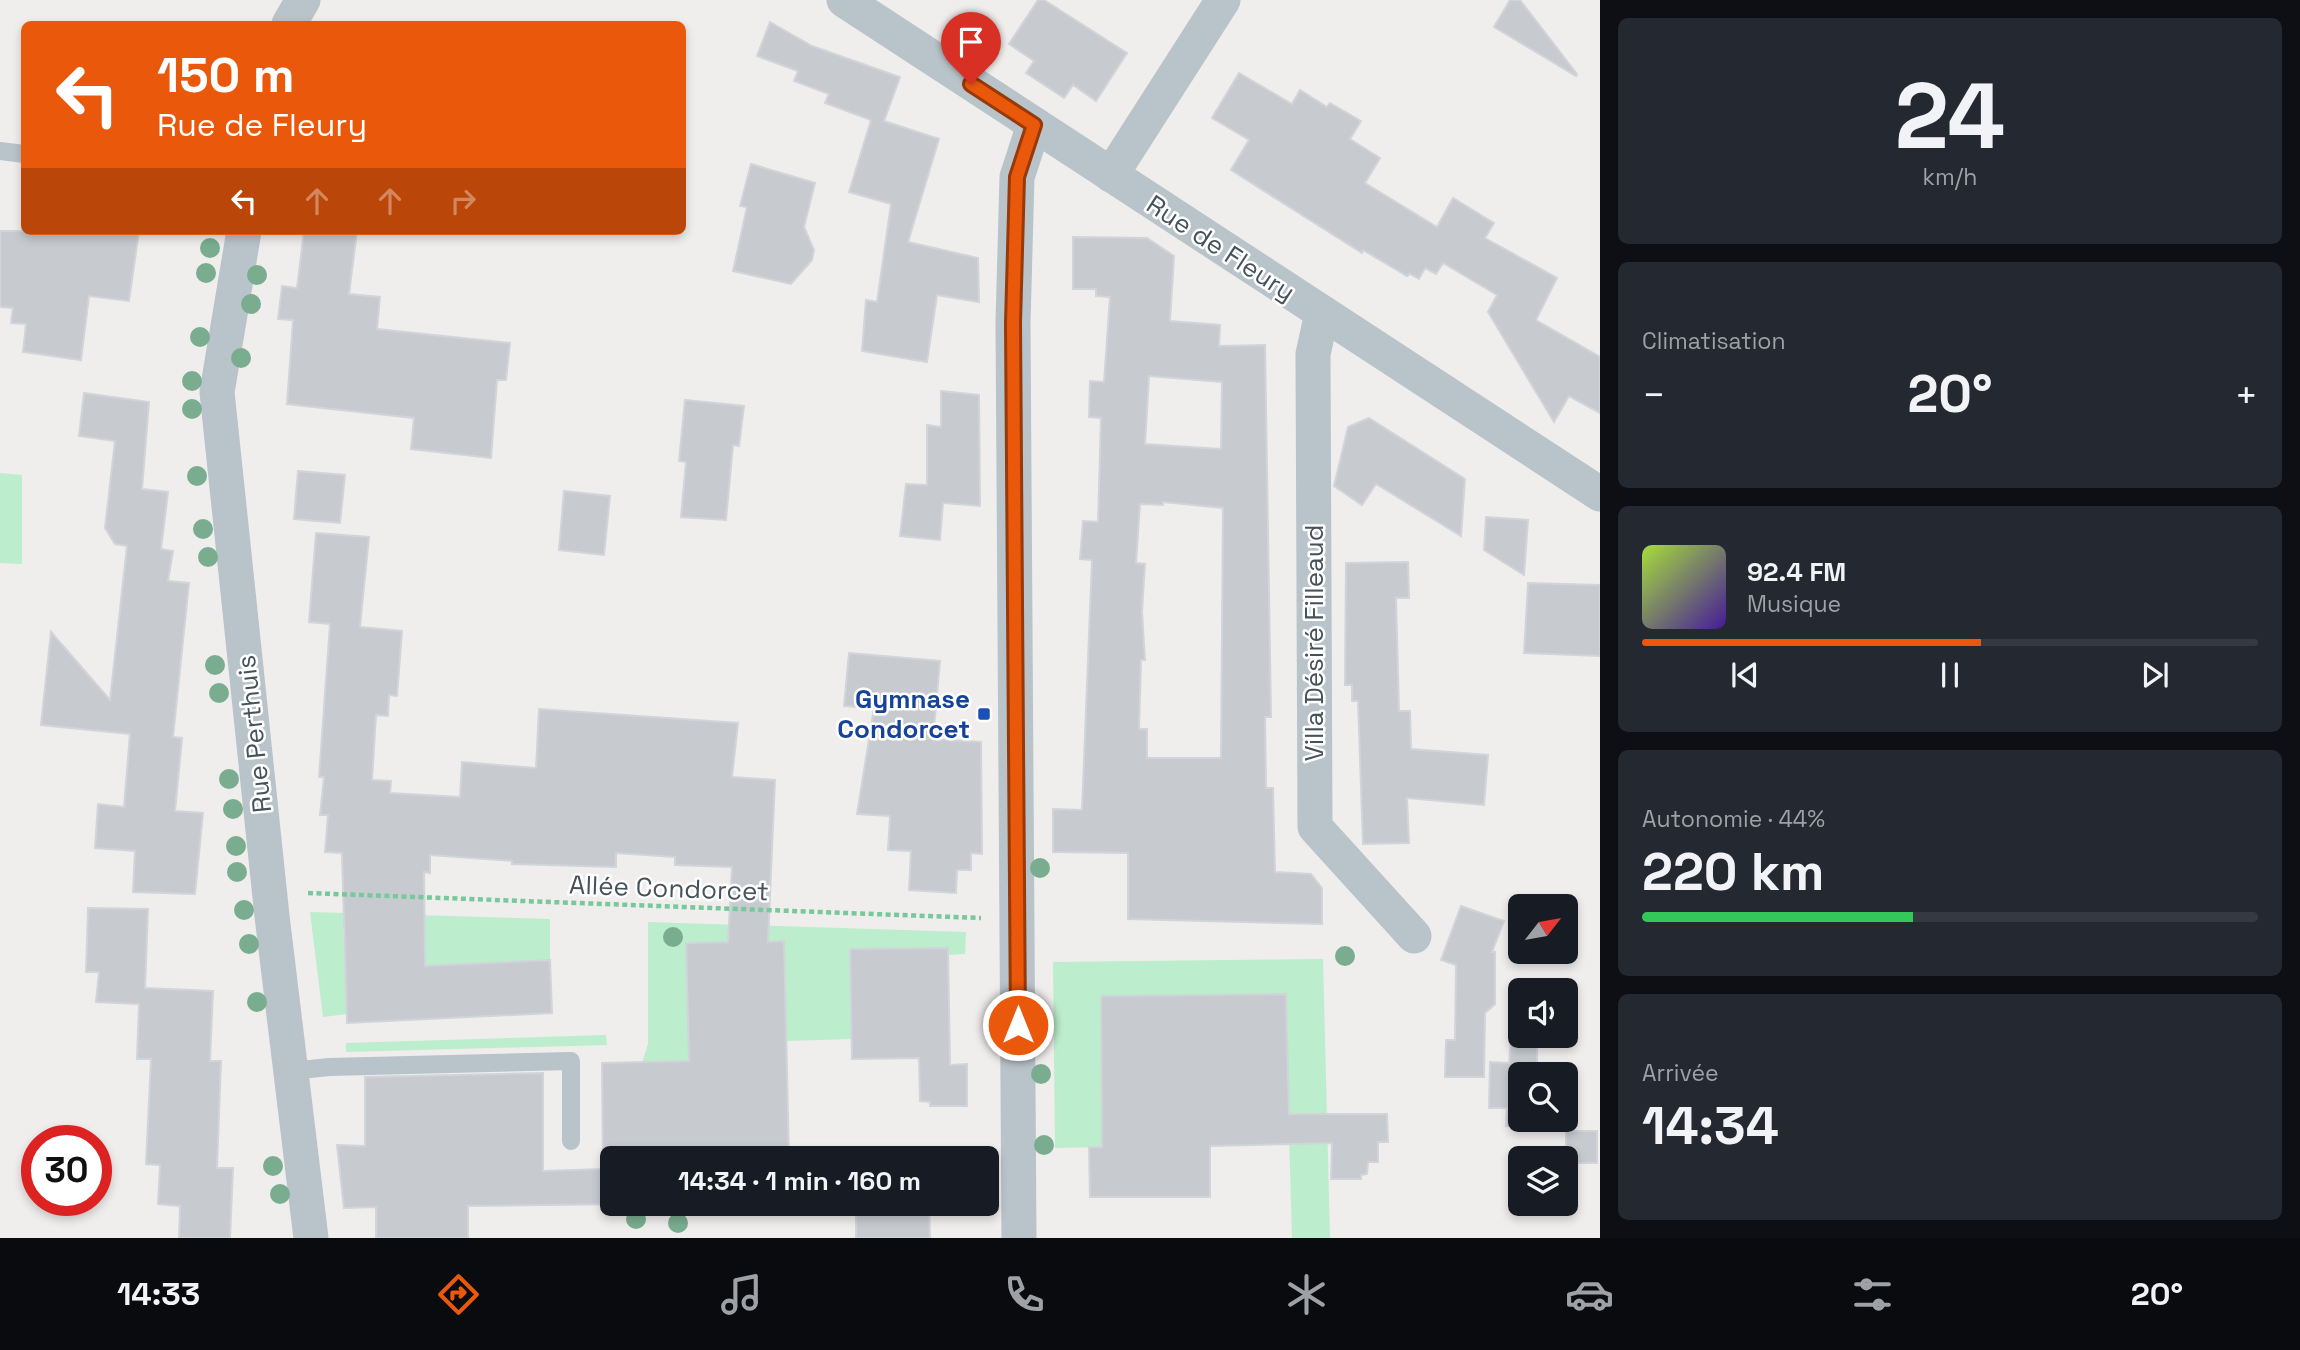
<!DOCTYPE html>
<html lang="fr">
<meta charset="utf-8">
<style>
:root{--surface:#171b24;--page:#242831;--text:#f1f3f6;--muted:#9ea1a6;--line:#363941;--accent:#ea580c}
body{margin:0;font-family:"Space Grotesk",sans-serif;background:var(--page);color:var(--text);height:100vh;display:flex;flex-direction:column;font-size:26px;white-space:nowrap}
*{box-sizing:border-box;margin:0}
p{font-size:23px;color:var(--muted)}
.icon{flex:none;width:38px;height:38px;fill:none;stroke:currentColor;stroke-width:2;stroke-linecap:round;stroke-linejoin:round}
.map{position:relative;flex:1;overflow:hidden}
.sheet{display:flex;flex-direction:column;gap:18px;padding:18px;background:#0d0f14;width:700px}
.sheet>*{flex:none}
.banner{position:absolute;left:21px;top:21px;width:665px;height:214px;border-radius:10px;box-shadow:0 4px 10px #0003;background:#ea580c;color:#fff;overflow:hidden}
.needle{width:46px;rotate:59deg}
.fabs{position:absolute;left:1508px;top:894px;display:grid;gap:14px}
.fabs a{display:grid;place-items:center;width:70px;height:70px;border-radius:10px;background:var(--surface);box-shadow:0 4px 10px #0003;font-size:35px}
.speed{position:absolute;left:21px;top:1125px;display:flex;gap:14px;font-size:35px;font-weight:700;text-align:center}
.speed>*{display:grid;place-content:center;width:91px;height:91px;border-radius:50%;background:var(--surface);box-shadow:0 4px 10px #0003;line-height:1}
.speed .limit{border:10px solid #d22;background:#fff;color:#111}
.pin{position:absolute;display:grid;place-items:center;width:60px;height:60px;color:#fff;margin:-72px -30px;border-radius:50% 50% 50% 0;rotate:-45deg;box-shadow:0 0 7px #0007}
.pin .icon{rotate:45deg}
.me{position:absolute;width:77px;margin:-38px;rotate:0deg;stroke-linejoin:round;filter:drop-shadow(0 0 5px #0008)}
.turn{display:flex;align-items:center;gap:24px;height:147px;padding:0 21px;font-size:32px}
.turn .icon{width:91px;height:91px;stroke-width:2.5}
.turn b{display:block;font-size:49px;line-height:60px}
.lanes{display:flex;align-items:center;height:66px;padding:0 21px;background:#0003;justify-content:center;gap:35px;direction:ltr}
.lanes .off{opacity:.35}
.big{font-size:52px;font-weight:600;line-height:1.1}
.sheet .widget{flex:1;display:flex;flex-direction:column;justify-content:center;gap:10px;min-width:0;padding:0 24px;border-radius:10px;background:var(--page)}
.sheet .dial{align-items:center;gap:0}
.dial b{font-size:91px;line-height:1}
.song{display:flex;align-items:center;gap:21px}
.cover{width:84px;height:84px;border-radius:10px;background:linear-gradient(135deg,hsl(80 70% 55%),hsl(260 70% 35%))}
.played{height:7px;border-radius:4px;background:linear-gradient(90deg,var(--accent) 55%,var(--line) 55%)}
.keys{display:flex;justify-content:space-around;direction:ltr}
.heat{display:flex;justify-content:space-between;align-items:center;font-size:38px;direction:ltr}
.charge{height:10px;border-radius:5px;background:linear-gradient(90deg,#34c759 44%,var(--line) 0)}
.trip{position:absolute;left:600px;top:1146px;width:399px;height:70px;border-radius:10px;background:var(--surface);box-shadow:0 4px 10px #0003;font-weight:600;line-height:70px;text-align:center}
.tab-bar{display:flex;height:112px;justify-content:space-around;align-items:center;background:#090b0e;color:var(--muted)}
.tab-bar .icon{width:49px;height:49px}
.tab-bar .current{color:var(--accent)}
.tab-bar b{font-size:32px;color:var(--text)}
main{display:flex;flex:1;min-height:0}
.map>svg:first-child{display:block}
.green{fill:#bcedcc}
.building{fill:#c7cbd0;stroke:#d1d4d9;stroke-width:2;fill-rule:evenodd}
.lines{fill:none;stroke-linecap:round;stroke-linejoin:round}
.path{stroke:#76c99a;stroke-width:4.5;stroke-dasharray:5 3.5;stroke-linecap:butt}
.service{stroke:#b9c3ca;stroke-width:18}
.minor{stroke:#b9c3ca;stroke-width:35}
.tree{fill:#7aad8f}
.route-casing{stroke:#983908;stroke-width:18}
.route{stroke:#ea580c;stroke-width:12}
.transit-dot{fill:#1a4fb4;stroke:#fff;stroke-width:2.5}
.labels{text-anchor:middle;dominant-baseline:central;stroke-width:5;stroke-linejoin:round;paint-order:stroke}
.street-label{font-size:26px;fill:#46525a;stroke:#fff}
.transit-label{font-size:26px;font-weight:bold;fill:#164399;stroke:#fff;text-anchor:end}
</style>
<main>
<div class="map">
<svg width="1600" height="1238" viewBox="0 0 1600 1238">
<rect width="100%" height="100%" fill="#f0eded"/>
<g class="green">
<path d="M0,473L22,475V564L0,563Z"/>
<path d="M310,912L550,919V960L425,966V929H343L347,1014L323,1017Z"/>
<path d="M648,922L966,932L965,954L948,955V948L850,949L851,1039L786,1041L784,941L687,943L689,1061L642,1063L648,1044Z"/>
<path d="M1323,959L1330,1238H1292L1285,994L1102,996V1147L1055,1148L1053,962Z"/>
<path d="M606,1035L607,1045L346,1052V1043Z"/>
</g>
<g class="building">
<path d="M1038,0H1044L1127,53L1096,101L1073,85L1064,98L1026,73L1034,61L1009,44Z"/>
<path d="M1510,0H1520L1577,74L1576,76L1494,27Z"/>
<path d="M770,22L812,46L900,77L884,121L939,139L908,242L978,258L979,302L937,295L927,362L862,351L866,300L877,302L891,204L849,192L871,120L825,103L829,94L794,81L798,71L757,56Z"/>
<path d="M1239,73L1292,104L1300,90L1327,107L1330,103L1361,121L1350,139L1380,158L1365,183L1437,227L1453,198L1494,223L1485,238L1557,278L1536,320L1600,357V413L1569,396L1554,422L1488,312L1497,295L1443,263L1436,274L1425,268L1419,279L1410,274L1407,276L1363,250L1362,253L1231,170L1249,140L1212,118Z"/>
<path d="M751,164L815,183L804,227L814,250L812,260L791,284L733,271L747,207L740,206Z"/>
<path d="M0,231H139L129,301L89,296L81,360L23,352L26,324L11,323L13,308L0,307Z"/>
<path d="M304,231H357L349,294L380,297L377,329L510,343L506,380H497L491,458L411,449L414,418L287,404L293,320L278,319L282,286L297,288Z"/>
<path d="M1073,237L1147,238L1174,256L1170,321L1220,325L1219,346L1265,345L1271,717H1265L1266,788H1273L1275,872L1311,874L1322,888V924L1128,919V853L1053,852V809L1082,810L1092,560L1080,559L1083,521L1098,522L1101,418L1089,417L1090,381L1104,382L1110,297L1096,296V289H1073ZM1149,376L1222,382L1221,449L1145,444ZM1163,502L1223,508L1221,758H1147V729H1139L1141,660H1145L1142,612L1145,564L1136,563L1140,504L1163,505Z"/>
<path d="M941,391L979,395L980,506L943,503L940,540L900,536L906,484L927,485V425L941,427Z"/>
<path d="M84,393L149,402L142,489L168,492L161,549L173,551L168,581L189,583L173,737L182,738L175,811L203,813L195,894L133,892L135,851L95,848L98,804L124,807L130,734L41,725L51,632L110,700L127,546L115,544L105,528L115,441L79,436Z"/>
<path d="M685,400L744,406L739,446L733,445L726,520L681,517L686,462L679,461Z"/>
<path d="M1369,418L1465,479L1461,536L1376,484L1362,505L1334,486L1348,427Z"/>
<path d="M298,471L345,475L340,523L294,519Z"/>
<path d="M564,491L610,496L604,555L559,550Z"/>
<path d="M1486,517L1528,520L1524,575L1484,550Z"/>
<path d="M316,533L369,537L360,627L402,631L397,696L389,695L388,716L376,715L372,780L391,781L390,793L460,797L462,762L536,768L539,709L738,723L732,777L775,780L768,942L784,941L789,1158H612V1204H623L468,1206V1238H376V1207L344,1208L337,1145L365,1146V1077L543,1073V1171L603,1169L602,1063L689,1061L686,943L728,942L732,867L675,865V857L616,853V867L512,864V861L430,855V873L424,872L425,966L550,960L552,1013L347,1023L342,853L325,852L328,815H320L324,777H319L330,624L309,622Z"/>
<path d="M1408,562L1409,598H1396L1399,711H1410L1411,749L1488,755L1484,805L1407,798L1409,843L1363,844L1358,701H1352V685H1345L1346,563Z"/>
<path d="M1528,583L1600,585V656L1524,653Z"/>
<path d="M849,653L940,661L933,739L981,742L982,854L971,853V870H957L956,893L909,890L911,851L888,850L890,816L857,814L874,708L844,706Z"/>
<path d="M1461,906L1504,921L1492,952H1495V1004L1485,1013L1484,1077H1445L1446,1040H1455L1456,965L1441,960Z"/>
<path d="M88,908L148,909L145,988L213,991L210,1061H221L217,1168H233L230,1238H179L180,1206L158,1204L160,1165L146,1164L151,1059H137L139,1004L96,1002L99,972H86Z"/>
<path d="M948,948L950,1065L967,1064V1106H930V1102L920,1101L919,1058L852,1059L850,949Z"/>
<path d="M1286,994L1289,1114H1387L1388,1142H1378V1162H1368L1367,1174L1361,1175V1179H1331L1332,1143L1210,1146V1197H1090L1089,1147H1102L1101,996Z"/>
<path d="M1511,1037L1537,1038V1074H1521V1120H1536V1127L1506,1126L1507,1108H1489L1490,1062L1509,1063Z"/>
<rect x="1566" y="1131" width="31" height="32"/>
<path d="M856,1204H929L930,1238H856Z"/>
</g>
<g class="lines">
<path class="path" d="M308,893L981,918"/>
<g class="service">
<path d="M0,151L24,154"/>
<path d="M291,1071L329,1067L571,1061V1141"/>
</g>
<g class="minor">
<path d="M844,0L1600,494"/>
<path d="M289,24L303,0"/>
<path d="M1111,175L1223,0"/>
<path d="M244,231L217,392L272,916L311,1238"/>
<path d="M1322,313L1313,354L1315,827L1414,936"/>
<path d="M1019,1238L1013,323L1017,177L1034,125"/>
</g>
</g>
<g class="tree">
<circle cx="210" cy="248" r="10"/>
<circle cx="206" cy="273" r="10"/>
<circle cx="257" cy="275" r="10"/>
<circle cx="251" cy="304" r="10"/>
<circle cx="200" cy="337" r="10"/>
<circle cx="241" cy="358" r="10"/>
<circle cx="192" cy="381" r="10"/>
<circle cx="192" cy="409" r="10"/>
<circle cx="197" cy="476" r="10"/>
<circle cx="203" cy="529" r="10"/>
<circle cx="208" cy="557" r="10"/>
<circle cx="215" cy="665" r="10"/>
<circle cx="219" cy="693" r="10"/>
<circle cx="229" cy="779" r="10"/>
<circle cx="233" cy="809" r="10"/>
<circle cx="236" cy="846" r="10"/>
<circle cx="1040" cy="868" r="10"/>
<circle cx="237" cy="872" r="10"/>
<circle cx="244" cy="910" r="10"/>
<circle cx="673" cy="937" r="10"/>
<circle cx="249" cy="944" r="10"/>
<circle cx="1345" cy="956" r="10"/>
<circle cx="257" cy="1002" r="10"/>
<circle cx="1041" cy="1074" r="10"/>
<circle cx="1044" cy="1145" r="10"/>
<circle cx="273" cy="1166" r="10"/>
<circle cx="280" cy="1194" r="10"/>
<circle cx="636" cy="1219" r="10"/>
<circle cx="678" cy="1223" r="10"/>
</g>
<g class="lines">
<g class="route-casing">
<path id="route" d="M971,84L1034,125L1017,177L1013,323L1018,1025"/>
</g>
<use href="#route" class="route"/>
</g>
<rect class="transit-dot" x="977" y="707" width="14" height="14" rx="3.5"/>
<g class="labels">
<g class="street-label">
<text transform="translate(1221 248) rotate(33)">Rue de Fleury</text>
<text transform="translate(1314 643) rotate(-90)">Villa Désiré Filleaud</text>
<text transform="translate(254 734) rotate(-96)">Rue Perthuis</text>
<text transform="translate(669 888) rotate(2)">Allée Condorcet</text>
</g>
<g class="transit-label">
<text x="970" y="699">Gymnase<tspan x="970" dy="30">Condorcet</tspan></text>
</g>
</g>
</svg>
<div class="fabs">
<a><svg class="needle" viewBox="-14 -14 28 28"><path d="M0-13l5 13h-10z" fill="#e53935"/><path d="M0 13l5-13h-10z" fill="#9ea1a6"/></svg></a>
<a><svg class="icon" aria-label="sound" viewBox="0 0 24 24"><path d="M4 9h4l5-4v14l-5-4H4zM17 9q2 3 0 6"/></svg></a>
<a><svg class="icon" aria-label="search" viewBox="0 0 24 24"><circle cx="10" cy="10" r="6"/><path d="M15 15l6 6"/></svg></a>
<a><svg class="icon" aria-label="layers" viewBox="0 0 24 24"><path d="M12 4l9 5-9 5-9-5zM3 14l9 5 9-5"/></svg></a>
</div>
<div class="speed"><div class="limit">30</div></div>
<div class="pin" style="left:971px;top:84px;background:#d93025"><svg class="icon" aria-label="arrive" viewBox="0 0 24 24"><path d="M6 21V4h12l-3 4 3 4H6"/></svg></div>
<svg class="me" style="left:1018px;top:1025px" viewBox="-20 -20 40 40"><circle r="17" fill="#ea580c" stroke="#fff" stroke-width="3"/><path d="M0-11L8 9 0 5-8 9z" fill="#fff"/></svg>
<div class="trip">14:34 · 1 min · 160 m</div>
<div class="banner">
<div class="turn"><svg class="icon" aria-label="left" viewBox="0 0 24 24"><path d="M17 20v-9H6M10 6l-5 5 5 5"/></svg><div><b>150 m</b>Rue de Fleury</div></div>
<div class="lanes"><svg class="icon" aria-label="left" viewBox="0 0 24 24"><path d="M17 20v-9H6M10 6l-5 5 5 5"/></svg><svg class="icon off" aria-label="ahead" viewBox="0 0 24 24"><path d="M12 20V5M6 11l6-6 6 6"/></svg><svg class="icon off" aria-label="ahead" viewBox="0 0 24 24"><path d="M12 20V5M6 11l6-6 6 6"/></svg><svg class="icon off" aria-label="right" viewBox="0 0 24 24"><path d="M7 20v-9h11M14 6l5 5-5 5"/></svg></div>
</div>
</div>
<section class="sheet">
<div class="widget dial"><b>24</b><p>km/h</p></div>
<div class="widget"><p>Climatisation</p>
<div class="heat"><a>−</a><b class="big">20°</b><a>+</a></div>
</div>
<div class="widget">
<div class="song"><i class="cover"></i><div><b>92.4 FM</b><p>Musique</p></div></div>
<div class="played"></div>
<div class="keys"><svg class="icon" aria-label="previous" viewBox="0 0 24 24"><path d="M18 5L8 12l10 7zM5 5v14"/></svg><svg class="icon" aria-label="pause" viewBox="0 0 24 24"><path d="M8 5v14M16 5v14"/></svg><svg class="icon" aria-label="next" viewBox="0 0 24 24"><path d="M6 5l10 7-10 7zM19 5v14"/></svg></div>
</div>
<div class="widget"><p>Autonomie · 44%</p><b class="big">220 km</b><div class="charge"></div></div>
<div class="widget"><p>Arrivée</p><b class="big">14:34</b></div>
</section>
</main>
<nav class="tab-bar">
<b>14:33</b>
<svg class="icon current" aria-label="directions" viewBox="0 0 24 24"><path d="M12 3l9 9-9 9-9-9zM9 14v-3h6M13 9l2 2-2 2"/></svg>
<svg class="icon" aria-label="music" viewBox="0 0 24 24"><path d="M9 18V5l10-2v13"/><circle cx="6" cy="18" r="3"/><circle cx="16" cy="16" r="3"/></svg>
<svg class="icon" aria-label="phone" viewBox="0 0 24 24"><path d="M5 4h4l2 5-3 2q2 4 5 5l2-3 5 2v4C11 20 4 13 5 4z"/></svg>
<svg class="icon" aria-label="climate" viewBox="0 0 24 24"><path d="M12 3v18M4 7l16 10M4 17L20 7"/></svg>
<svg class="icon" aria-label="car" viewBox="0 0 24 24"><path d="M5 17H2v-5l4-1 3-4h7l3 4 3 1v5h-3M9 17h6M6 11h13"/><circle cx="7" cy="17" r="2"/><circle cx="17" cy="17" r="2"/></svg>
<svg class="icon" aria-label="filters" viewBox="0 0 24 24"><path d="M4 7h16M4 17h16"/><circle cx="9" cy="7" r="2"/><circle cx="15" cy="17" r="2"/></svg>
<b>20°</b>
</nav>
